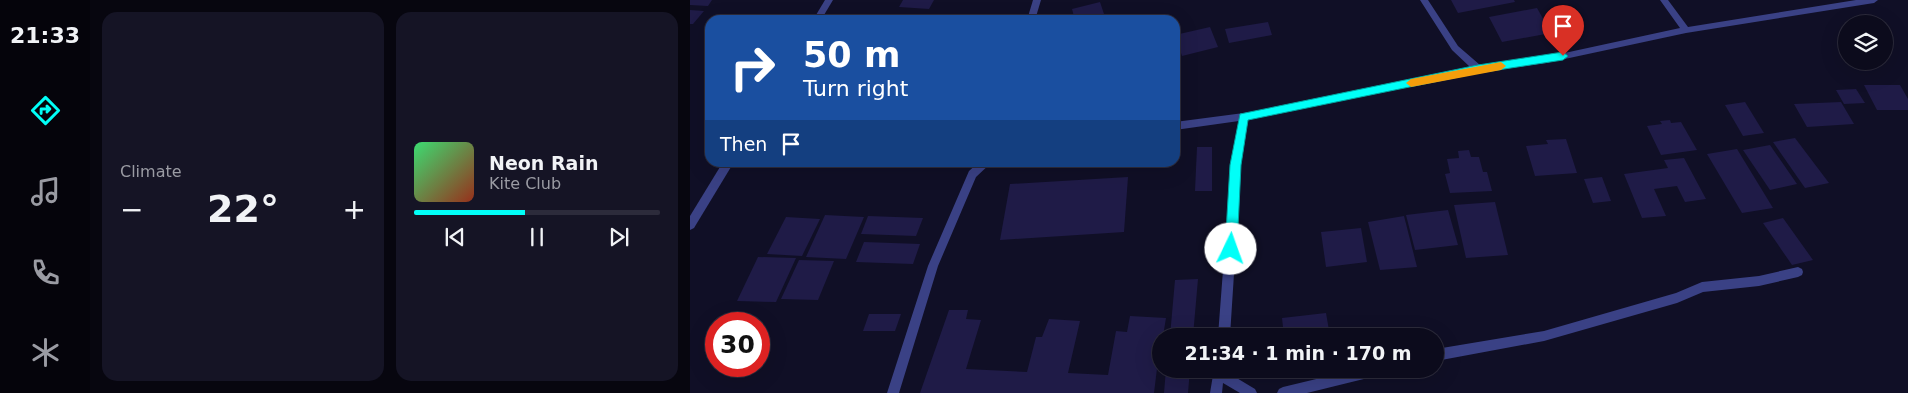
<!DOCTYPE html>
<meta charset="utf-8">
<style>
:root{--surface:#0c0b1c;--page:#151425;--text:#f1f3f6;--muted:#9a9ba3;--line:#2c2b3b;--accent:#01fff8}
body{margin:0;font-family:"DejaVu Sans",sans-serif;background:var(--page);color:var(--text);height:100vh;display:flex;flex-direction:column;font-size:19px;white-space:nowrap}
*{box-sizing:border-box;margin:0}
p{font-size:16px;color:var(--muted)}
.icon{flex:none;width:28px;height:28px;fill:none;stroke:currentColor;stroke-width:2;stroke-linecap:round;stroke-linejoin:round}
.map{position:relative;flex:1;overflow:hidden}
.panel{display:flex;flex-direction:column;gap:12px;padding:12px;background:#07060f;width:600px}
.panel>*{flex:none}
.top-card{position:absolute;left:15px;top:15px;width:475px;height:152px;border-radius:15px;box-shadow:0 5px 20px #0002,0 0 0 1px var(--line);background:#1a4fa0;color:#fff;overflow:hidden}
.buttons{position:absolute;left:1148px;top:15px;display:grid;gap:10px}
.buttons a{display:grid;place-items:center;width:55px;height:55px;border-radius:50%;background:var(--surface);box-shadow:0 5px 20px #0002,0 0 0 1px var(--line);font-size:25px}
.speed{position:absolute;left:15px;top:312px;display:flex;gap:10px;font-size:25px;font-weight:700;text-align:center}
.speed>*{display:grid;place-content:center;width:65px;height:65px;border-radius:50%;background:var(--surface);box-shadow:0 5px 20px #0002,0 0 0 1px var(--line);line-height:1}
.speed .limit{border:8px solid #d22;background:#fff;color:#111}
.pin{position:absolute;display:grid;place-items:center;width:42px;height:42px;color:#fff;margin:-51px -21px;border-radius:50% 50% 50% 0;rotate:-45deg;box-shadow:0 0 5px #0007}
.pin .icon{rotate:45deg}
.me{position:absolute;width:55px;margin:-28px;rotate:3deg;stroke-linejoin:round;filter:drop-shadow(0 0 4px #0008)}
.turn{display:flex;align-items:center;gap:18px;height:105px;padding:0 15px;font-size:22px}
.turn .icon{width:65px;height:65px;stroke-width:2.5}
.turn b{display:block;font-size:35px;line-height:42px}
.then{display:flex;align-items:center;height:48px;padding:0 15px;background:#0003;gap:10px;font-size:19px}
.big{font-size:38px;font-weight:700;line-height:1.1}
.panel .widget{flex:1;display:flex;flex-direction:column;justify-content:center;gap:8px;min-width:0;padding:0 18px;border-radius:15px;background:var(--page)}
.song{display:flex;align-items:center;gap:15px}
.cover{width:60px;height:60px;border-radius:8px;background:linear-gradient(135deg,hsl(140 70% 55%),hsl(10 70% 35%))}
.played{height:5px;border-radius:2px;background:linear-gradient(90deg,var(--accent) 45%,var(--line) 45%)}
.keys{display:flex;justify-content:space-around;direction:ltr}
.heat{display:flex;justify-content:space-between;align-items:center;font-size:28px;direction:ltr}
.panel .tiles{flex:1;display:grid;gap:12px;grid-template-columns:repeat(2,1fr)}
.trip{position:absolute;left:462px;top:328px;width:292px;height:50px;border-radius:25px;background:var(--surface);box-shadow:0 5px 20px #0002,0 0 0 1px var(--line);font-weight:700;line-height:50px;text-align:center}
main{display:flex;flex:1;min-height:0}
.menu{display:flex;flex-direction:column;width:90px;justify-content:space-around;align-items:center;background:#05040b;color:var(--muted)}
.menu .icon{width:35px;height:35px}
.menu .active{color:var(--accent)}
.menu b{font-size:22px;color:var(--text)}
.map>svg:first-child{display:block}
.building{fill:#1f1b47}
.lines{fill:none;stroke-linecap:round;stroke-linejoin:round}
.street{fill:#3a4185;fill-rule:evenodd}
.route{fill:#01fff8;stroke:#01a6a1}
.slow{fill:#f59e0b}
</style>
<main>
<nav class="menu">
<b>21:33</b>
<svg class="icon active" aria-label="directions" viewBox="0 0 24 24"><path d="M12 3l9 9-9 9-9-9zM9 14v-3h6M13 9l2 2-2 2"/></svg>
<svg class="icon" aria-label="music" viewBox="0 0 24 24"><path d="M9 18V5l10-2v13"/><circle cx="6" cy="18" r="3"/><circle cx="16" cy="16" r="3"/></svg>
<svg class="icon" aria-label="phone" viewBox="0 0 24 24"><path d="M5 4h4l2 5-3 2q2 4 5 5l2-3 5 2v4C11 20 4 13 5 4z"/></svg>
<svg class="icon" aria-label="climate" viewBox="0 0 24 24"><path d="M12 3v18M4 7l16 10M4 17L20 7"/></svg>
</nav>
<section class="panel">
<div class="tiles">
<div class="widget"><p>Climate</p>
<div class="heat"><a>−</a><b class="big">22°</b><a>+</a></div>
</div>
<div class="widget">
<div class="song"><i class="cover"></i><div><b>Neon Rain</b><p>Kite Club</p></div></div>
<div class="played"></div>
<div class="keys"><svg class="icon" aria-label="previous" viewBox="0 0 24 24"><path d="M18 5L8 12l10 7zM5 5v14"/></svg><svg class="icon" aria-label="pause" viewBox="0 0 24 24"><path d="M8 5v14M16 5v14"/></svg><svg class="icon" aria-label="next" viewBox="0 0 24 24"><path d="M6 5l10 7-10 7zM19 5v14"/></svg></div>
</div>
</div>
</section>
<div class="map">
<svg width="1218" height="393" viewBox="0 0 1218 393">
<rect width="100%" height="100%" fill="#100f26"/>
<g class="building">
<path d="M0,0H22L18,6L0,5Z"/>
<path d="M213,0H244L239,9L209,7Z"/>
<path d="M761,0H824L825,2L768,13Z"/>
<path d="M410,2L416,20H385L382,9Z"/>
<path d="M847,8L861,33L812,42L799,17Z"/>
<path d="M0,10L14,11L3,24H0Z"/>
<path d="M578,22L582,35L539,43L535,29Z"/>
<path d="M520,27L528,47L492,56L485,35Z"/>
<path d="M1174,85H1210L1218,99V110H1187Z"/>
<path d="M1166,89L1175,103L1154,104L1146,90Z"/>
<path d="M1055,102L1074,133L1053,136L1035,105Z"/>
<path d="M1151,102L1164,124L1117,127L1104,104Z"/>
<path d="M980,120L981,123L991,122L1007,150L971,155L957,126L972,124L970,121Z"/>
<path d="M1105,138L1139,183L1115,188L1083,142Z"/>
<path d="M876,139L887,173L845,176L836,146L858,144L856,140Z"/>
<path d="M1080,145L1107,184L1080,190L1053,150Z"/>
<path d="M507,147H522V191H505Z"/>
<path d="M1047,149L1083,208L1052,213L1017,154Z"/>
<path d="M779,150L781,157H789L793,172H797L802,191L760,193L755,174L760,173L757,159L769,158L768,151Z"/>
<path d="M994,158L1016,199L995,202L987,186L964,189L976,216L952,218L934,174L978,168L974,160Z"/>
<path d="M438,177L434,232L310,240L320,184Z"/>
<path d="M912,177L921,201L903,203L894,179Z"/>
<path d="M805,202L818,255L776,258L764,205Z"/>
<path d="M758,210L768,245L725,250L716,215Z"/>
<path d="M135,215L174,217L156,259L116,257Z"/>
<path d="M178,216L233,218L226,236L171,234Z"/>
<path d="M714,216L727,267L690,270L678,222Z"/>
<path d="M96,217L130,219L112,256L77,254Z"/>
<path d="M1093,218L1123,260L1102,265L1073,223Z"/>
<path d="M671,228L677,262L636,267L631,232Z"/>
<path d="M174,242L230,244L223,264L166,262Z"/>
<path d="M68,257L106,258L86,302L47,301Z"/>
<path d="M109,260L144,261L128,300L91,299Z"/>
<path d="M508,279L503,336H480L485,280Z"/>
<path d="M259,310H278L276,319L291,320L276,369L337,372L346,337H352L359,319L390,321L378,373L418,375L426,331L437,332L440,316L476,318L473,336H471L464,393H230Z"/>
<path d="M636,313L640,336H594L592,318Z"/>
<path d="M179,314H211L205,331H173Z"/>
<path d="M476,369H500L498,393H474Z"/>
</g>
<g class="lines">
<g class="street">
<path d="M135,0H143L131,20H123Z"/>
<path d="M343,0H351L345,20H337Z"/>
<path d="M730,0H738L768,46L790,65L856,57L990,28L970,0H978L998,27L1166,0H1188L1184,3L996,33L856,63L788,72L558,120L551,165L540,336H528L541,165L549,121L485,130V122L569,111L780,67L762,50Z"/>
<path d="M33,162H44L4,228L0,230V216Z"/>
<path d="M289,162H302L286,177L248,266L209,393H197L238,266L279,171Z"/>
<path d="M1108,267L1112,269L1113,272L1112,275L1108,277L1069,286L1013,292L987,303L854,341L746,361V349L854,331L986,293L1012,282L1069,276Z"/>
<path d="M524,369H534L535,371L565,389L567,393H550L533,383L532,393H520Z"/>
<path d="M668,369H696L694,373L690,375L617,393H587L589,389L593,387Z"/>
</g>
</g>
<path class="route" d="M873,52L878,56L873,60L788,73L558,120L551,165L547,249L541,254L537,252L535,249L540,165L550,114L788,65Z"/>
<path class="slow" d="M811,62L816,66L811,70L721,87L716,83L721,79Z"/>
</svg>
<div class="buttons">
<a><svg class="icon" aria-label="layers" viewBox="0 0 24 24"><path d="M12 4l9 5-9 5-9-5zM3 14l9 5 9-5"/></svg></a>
</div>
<div class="speed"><div class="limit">30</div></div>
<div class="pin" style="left:873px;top:56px;background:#d93025"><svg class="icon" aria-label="arrive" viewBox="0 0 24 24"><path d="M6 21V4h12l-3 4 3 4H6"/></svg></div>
<svg class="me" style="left:541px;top:249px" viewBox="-20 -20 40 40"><circle r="19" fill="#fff"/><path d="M0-13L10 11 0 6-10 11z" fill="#01fff8"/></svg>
<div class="trip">21:34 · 1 min · 170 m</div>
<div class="top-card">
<div class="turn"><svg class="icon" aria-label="right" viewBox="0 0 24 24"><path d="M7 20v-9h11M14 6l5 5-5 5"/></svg><div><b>50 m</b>Turn right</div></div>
<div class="then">Then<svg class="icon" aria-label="arrive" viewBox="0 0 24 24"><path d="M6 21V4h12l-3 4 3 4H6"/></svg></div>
</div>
</div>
</main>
